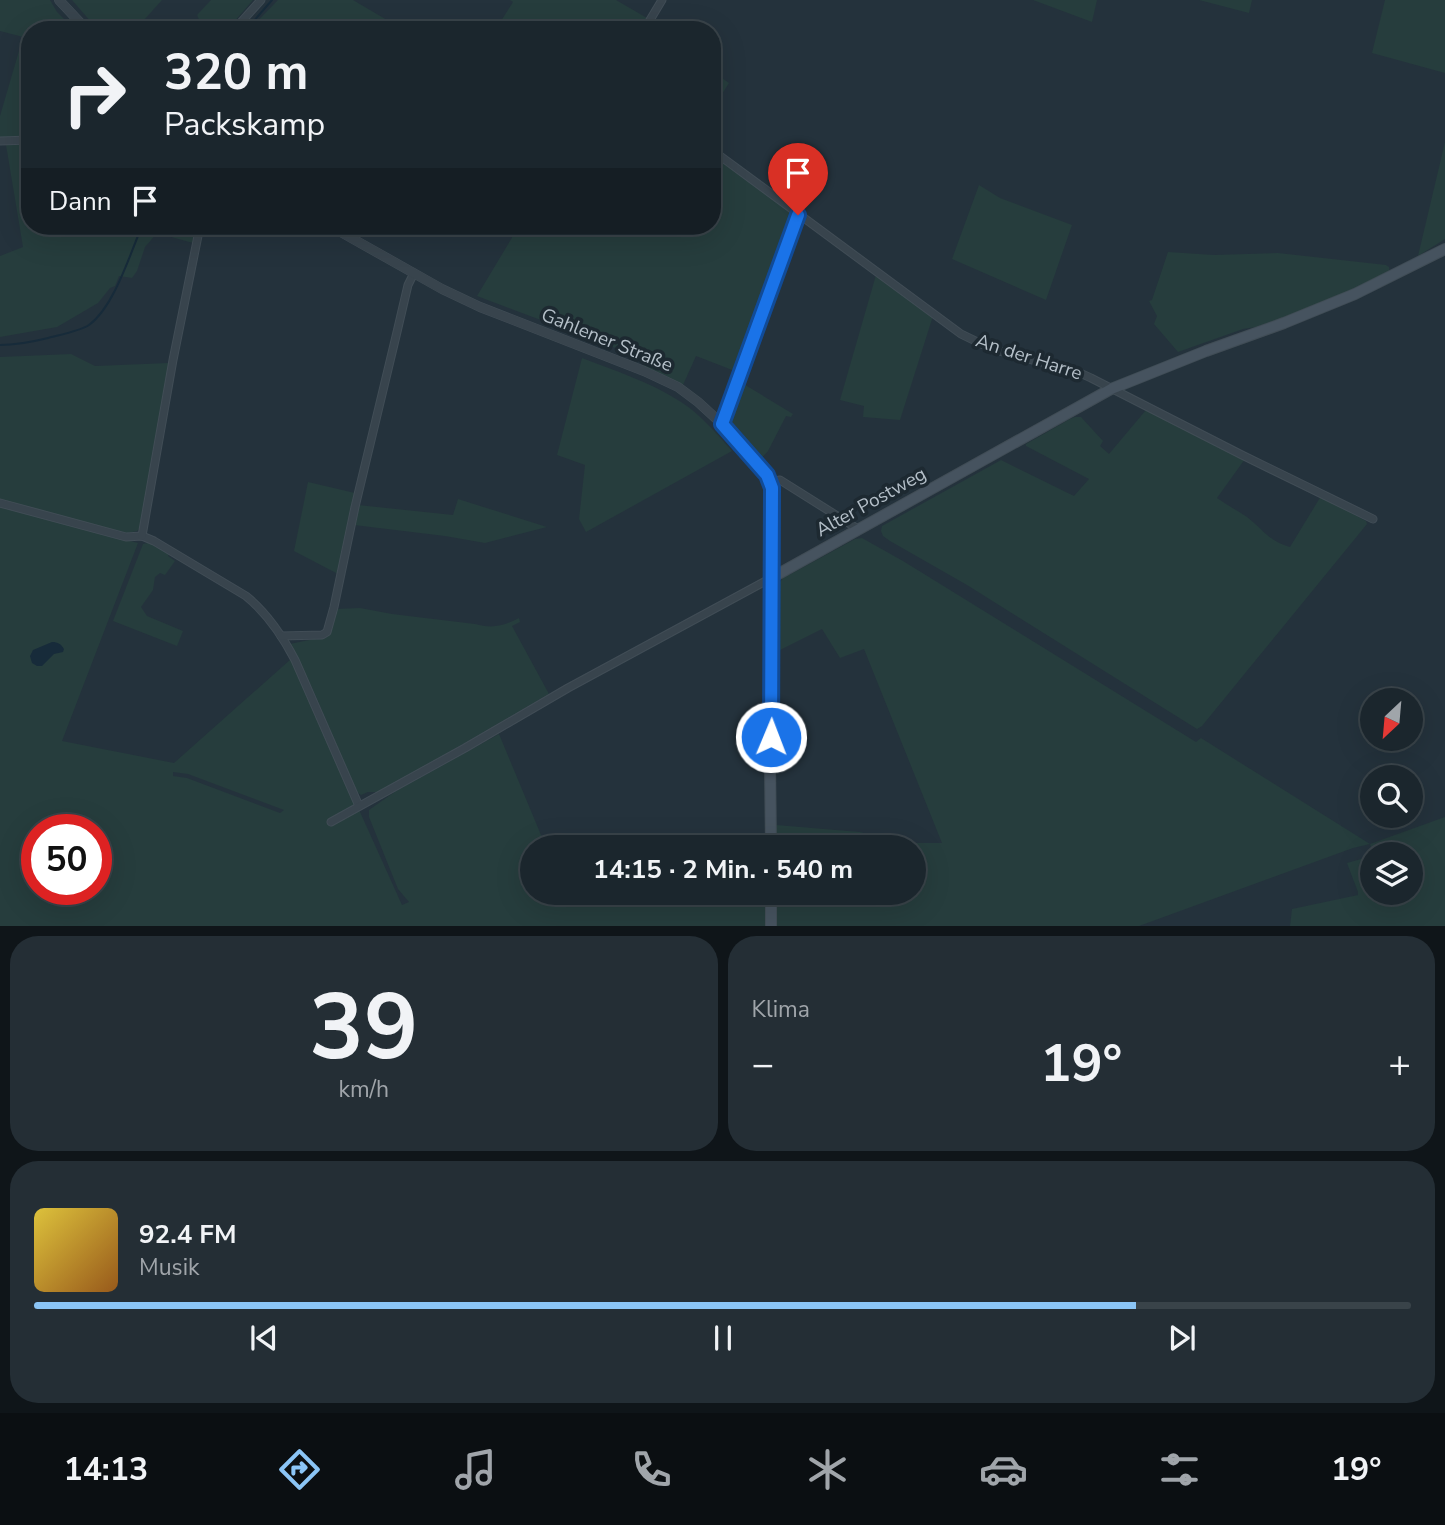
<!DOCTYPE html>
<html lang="de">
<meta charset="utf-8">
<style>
:root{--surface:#1b262d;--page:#242e35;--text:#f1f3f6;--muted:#a0a5aa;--line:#394349;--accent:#8bc5f6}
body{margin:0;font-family:"Nunito Sans",sans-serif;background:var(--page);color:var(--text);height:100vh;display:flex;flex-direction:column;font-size:26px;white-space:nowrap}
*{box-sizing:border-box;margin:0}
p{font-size:23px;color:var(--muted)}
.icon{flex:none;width:38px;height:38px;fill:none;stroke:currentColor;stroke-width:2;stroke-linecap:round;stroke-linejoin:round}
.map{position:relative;height:926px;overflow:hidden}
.details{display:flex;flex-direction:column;gap:10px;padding:10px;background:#0f1519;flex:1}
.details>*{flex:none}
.hud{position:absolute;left:21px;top:21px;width:700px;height:214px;border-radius:28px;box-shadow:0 7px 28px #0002,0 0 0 2px var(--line);background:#1b262d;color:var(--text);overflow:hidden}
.needle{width:46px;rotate:206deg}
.tools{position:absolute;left:1360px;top:688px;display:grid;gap:14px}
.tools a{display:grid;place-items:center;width:63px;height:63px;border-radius:50%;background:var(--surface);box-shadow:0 7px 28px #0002,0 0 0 2px var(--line);font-size:35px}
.speed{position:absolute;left:21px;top:814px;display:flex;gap:14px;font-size:35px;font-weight:700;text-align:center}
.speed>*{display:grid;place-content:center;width:91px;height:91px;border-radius:50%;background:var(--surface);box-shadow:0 7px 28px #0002,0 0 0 2px var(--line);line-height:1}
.speed .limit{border:10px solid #d22;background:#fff;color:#111}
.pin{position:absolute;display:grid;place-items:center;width:60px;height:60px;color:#fff;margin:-72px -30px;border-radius:50% 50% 50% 0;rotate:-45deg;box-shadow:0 0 7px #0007}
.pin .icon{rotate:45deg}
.me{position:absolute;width:77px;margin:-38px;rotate:1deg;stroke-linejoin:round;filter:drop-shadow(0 0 5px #0008)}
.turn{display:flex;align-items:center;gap:24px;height:147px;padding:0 28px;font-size:32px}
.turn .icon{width:91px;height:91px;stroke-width:2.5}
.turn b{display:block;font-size:49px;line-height:60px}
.then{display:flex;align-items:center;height:66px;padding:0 28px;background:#0003;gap:14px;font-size:26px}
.big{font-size:52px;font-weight:700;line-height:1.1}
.details .card{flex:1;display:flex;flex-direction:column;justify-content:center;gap:10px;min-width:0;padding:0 24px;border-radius:28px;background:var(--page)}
.details .dial{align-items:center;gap:0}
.dial b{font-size:91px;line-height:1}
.song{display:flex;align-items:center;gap:21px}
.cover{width:84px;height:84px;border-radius:10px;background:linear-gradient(135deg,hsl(50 70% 55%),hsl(30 70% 35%))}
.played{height:7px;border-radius:4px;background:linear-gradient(90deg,var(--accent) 80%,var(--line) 80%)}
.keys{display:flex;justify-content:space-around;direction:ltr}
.heat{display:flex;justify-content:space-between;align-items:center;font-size:38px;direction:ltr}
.details .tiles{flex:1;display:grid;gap:10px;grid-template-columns:1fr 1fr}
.card:last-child{grid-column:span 2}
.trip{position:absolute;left:520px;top:835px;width:406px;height:70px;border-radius:35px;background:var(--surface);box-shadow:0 7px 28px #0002,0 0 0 2px var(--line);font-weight:700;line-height:70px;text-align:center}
.tabs{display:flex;height:112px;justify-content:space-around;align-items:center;background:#0b0f12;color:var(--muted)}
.tabs .icon{width:49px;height:49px}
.tabs .on{color:var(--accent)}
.tabs b{font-size:32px;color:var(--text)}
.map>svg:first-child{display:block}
.green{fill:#263d3d;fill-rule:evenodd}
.water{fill:#172b3a}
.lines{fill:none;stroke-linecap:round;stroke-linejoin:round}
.stream{stroke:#172b3a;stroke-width:2}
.minor-casing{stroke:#414d56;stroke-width:9}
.tertiary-casing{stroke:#414d56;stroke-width:10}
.secondary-casing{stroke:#414d56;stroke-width:12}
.minor{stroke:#38444d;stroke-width:7}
.tertiary{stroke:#38444d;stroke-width:9}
.secondary{stroke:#46535f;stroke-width:10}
.route-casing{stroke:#114b97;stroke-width:18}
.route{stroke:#1a73e8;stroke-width:12}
.labels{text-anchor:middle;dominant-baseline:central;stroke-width:7;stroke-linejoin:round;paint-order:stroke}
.street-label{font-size:19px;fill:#b4bfc8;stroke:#1d2931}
</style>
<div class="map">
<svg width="1445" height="927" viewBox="0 0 1445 927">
<rect width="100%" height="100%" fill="#24323c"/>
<g class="green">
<path d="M0,0H50L57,12L75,30H30V136L0,138V116L23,37L0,31Z"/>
<path d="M72,0H162L135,30H98Z"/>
<path d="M211,0H253L227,30H204L197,15Z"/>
<path d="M278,0H353L387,20L381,30H249Z"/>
<path d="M510,0H616L647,18L640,30H532L501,21L513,2Z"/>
<path d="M1033,0H1097L1092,22Z"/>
<path d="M1199,0H1252L1249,13Z"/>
<path d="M1385,0H1445V73L1372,53Z"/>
<path d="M712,71L729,83L712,110Z"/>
<path d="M1445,142V239L1418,256Z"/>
<path d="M30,144V226H196L193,243L157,233L145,247L137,271L132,278L119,276L115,286L110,288L98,303L57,327L0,337V256L23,247L6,145Z"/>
<path d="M712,154L790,212L791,222L740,373L696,356L683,385L659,373L642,367L645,359L477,296L519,226H712Z"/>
<path d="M979,185L1000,198L1072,225L1046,300L952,259Z"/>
<path d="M1168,252L1214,255L1278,253L1386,265L1389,267L1390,273L1388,276L1301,311L1256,327L1243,329L1178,352L1154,324L1157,316L1149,301L1152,300Z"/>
<path d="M876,275L933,316L900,420L863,417L864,406L840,400Z"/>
<path d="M71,354L95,366L169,363L141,527L137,531L127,533L0,501V357Z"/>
<path d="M582,358C615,371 651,382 681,402C701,415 716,433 732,451L586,532L579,519L585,465L557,455Z"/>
<path d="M742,383L793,414L791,417L786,416L768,451L760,460L727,423Z"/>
<path d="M1146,410L1245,459L1217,498C1227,505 1238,511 1247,517C1264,530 1267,540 1290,547L1321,496L1366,521L1367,524L1202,726L1197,729L967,585L890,541L883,536L881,531L882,526L1001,460L1074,496L1089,479L1028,447L1026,446V444L1070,419L1075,417H1081L1103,441L1100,446L1109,454Z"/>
<path d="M308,482L355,493L338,574L294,551Z"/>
<path d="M458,499L547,527L485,543L445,536L354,525L358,505L453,515Z"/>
<path d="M0,506L138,543L62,741L174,763L291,659L402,905L409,902L398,889L369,817V810L396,791L499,734L546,847H532V892H914V847H776V825L860,832L901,843H942L864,649L840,658L822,629L776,652L777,586L786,574L789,575L855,539L862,538L903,561L1196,742L1201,738L1370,844L1445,817V926H1290L1292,909L1358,895V892L1347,863L1372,856V892H1410V854H1373L1370,844L1353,848L1139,926H0ZM173,772L188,774L284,810L280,813L187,778L173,776ZM37,830H96V889H37Z"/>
<path d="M148,543H153L171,552L168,556L175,561L165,575L160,573L155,577L153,590L141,607L147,616L183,631L177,646L113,621L143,544Z"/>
<path d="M360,608L392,614L475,624C492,629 504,626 519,618L520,622L512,626L549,694L381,792H368L361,795L356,791L313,690L290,644L328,636L336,609Z"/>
<path d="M670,838L696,847H646Z"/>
</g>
<path class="water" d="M52,642C58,642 61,644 64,649L63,652L54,654L42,666H37L32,663L30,656L33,650Z"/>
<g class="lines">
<g class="stream">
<path d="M246,30L272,0"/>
<path d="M0,345C17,345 32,342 48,338C59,335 80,331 89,325C114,307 130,254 142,226"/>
</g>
<g class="minor-casing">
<g id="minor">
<path d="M234,30L261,0"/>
<path d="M644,30L662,0"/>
<path d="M0,141L30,140"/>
<path d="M712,150L961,334L992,349L1080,373L1091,378L1242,455L1373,519"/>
<path d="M722,424L798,215"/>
<path d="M771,482L780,480L858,529"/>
<path d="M0,503L126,537L142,536L154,541L246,596C267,613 283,637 295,660L359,806"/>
<path d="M142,536L173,360L200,226"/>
<path d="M281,636L322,635L327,632L334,607L355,507L397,332L408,285L414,273"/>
<path d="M331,822L465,748L568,688L773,577"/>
</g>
</g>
<g class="tertiary-casing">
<g id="tertiary">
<path d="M59,0L87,30"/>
<path d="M330,226L442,289L480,307L644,371L678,387L698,402L722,424L767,475L771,482L773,577"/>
</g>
</g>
<g class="secondary-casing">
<g id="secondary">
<path d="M771,847L770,764L773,577L1111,389L1206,351L1284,323L1355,294L1445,249"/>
<path d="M771,927V892"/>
</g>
</g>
<use href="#minor" class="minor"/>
<use href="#tertiary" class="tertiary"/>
<use href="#secondary" class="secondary"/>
</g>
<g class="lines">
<g class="route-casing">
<path id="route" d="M771,737L772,488L767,475L722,424L798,215"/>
</g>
<use href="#route" class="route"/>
</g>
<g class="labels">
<g class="street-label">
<text transform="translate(607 340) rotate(22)">Gahlener Straße</text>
<text transform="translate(1029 357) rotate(18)">An der Harre</text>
<text transform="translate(871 502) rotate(-29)">Alter Postweg</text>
</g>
</g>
</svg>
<div class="tools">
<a><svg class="needle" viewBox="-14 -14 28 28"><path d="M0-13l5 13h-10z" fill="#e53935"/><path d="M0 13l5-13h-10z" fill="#a0a5aa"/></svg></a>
<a><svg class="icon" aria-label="search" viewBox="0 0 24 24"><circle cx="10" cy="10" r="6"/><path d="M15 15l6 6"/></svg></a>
<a><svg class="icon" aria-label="layers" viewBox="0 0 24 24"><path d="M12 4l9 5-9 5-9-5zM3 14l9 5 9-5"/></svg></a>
</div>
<div class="speed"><div class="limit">50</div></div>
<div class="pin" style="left:798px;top:215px;background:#d93025"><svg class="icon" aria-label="arrive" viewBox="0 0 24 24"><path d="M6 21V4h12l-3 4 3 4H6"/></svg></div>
<svg class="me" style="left:771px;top:737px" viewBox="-20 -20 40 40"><circle r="17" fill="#1a73e8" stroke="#fff" stroke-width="3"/><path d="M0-11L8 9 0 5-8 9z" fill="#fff"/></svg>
<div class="trip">14:15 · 2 Min. · 540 m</div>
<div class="hud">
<div class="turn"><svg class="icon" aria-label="right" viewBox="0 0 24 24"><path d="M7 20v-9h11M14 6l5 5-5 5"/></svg><div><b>320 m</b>Packskamp</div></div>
<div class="then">Dann<svg class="icon" aria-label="arrive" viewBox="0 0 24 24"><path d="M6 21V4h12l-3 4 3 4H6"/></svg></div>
</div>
</div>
<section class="details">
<div class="tiles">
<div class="card dial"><b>39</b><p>km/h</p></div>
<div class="card"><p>Klima</p>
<div class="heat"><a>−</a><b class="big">19°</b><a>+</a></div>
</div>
<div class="card">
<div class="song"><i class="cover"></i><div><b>92.4 FM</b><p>Musik</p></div></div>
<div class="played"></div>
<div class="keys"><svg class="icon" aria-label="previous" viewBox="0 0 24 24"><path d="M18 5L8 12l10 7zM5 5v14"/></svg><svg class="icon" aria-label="pause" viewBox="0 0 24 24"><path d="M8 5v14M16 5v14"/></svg><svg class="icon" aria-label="next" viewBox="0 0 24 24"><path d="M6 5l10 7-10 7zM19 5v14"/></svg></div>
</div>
</div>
</section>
<nav class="tabs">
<b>14:13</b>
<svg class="icon on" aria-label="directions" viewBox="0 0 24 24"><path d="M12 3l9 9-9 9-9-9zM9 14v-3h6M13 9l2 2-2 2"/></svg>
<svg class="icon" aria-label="music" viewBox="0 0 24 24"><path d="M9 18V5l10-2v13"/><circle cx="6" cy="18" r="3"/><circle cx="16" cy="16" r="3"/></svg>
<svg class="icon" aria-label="phone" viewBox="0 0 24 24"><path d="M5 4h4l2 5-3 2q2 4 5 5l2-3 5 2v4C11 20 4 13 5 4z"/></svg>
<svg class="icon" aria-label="climate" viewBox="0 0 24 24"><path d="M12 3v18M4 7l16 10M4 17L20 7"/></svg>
<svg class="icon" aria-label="car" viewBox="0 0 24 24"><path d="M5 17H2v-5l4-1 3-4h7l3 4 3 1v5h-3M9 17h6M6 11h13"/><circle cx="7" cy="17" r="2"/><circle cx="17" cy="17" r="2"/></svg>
<svg class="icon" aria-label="filters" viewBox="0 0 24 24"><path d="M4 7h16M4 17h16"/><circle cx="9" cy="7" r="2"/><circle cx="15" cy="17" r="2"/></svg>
<b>19°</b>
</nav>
